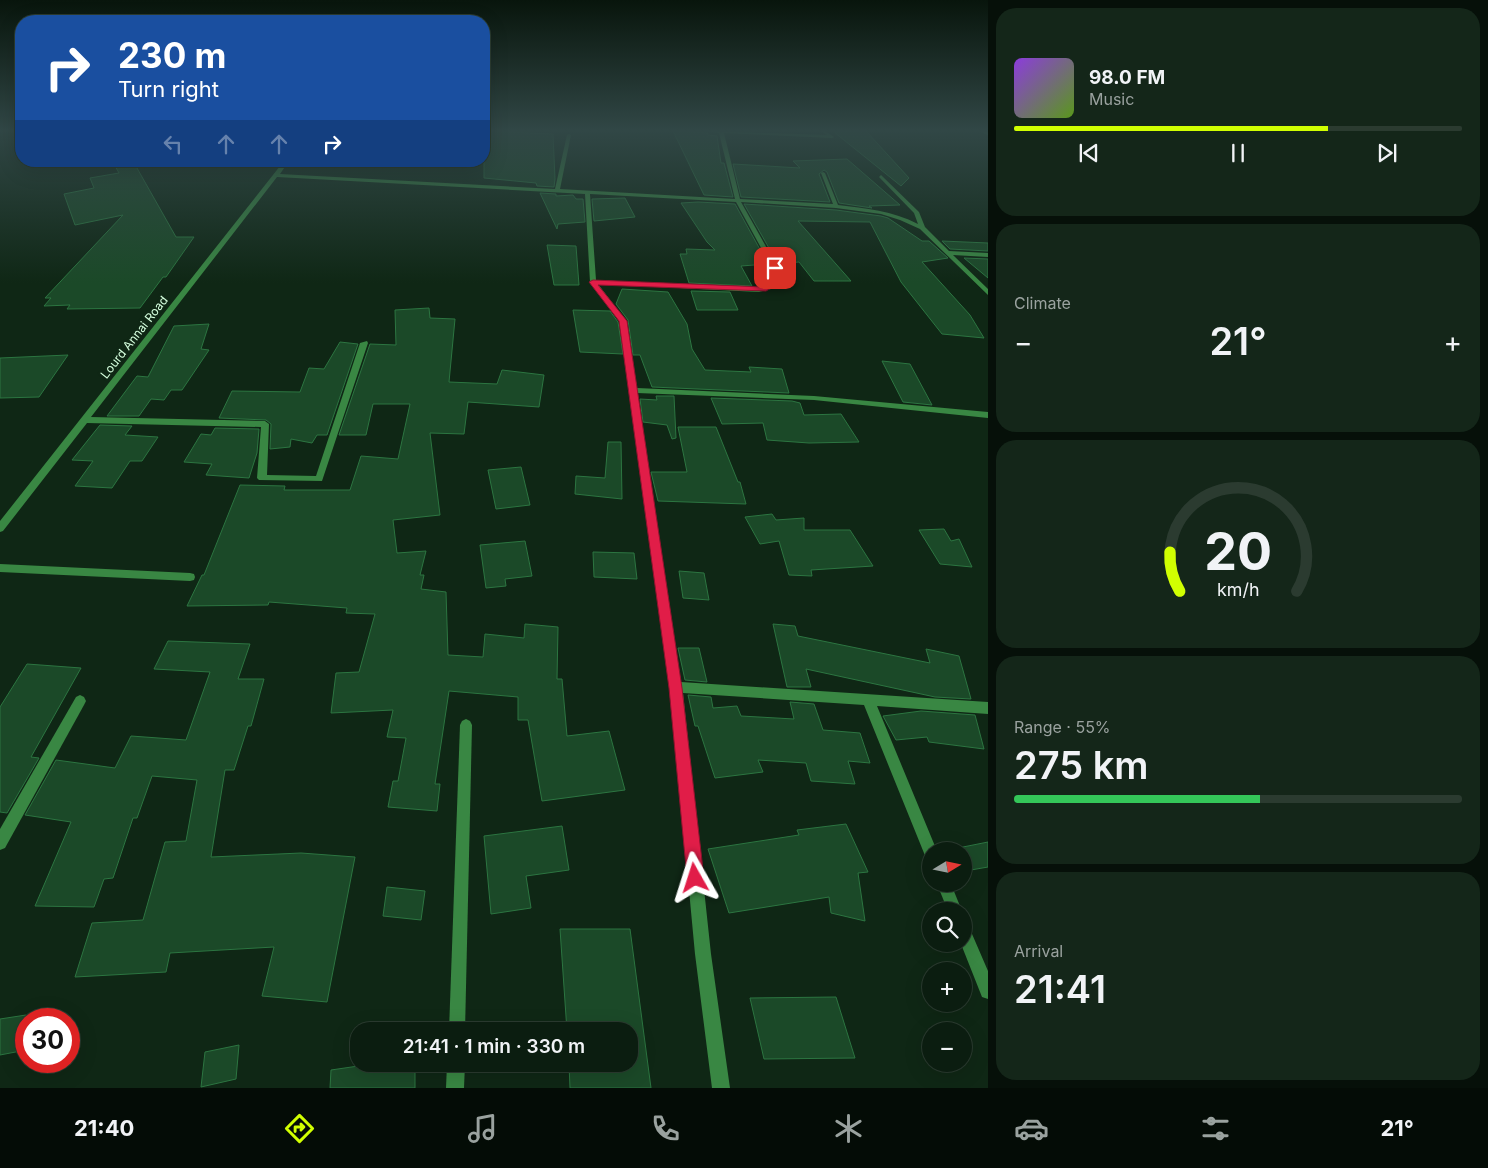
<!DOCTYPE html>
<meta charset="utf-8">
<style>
:root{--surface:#0b1d10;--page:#142619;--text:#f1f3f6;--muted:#9aa29f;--line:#2b3b30;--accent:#d1ff01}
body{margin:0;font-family:Inter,sans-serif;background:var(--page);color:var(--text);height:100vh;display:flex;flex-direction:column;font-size:19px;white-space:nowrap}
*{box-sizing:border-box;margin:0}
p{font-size:16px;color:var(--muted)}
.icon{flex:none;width:28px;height:28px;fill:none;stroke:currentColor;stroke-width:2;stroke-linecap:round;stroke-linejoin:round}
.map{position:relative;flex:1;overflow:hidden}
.side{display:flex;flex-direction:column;gap:8px;padding:8px;background:#061009;width:500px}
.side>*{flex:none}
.hud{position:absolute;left:15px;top:15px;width:475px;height:152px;border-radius:20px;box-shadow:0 5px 20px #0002,0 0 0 1px var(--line);background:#1a4fa0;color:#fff;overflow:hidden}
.needle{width:32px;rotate:80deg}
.fabs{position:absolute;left:922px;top:842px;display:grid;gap:10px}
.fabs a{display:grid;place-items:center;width:50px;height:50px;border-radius:50%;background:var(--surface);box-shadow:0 5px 20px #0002,0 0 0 1px var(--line);font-size:25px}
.speed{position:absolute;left:15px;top:1008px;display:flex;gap:10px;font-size:25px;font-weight:700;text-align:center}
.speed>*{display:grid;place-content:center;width:65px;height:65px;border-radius:50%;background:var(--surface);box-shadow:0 5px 20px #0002,0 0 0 1px var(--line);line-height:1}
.speed .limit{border:8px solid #d22;background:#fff;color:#111}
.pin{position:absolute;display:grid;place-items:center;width:42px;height:42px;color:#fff;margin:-21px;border-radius:10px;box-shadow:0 2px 8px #0006}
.me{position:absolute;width:55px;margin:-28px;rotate:354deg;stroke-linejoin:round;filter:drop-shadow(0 0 4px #0008)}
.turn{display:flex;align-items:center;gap:18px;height:105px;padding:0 20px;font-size:22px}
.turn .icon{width:65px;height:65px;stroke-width:2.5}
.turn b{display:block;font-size:35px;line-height:42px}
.lanes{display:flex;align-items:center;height:48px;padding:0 20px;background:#0003;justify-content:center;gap:25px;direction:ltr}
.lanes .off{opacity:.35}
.big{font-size:38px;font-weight:600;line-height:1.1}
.side .card{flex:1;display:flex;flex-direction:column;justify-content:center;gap:8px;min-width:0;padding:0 18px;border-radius:20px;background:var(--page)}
.side .dial{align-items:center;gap:0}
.dial svg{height:130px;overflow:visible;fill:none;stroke:var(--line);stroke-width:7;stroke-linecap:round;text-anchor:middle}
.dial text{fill:var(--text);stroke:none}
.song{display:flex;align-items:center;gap:15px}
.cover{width:60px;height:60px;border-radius:8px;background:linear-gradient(135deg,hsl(270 70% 55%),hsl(90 70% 35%))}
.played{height:5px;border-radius:2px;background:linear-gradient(90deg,var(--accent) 70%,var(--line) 70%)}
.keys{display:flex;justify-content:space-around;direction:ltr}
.heat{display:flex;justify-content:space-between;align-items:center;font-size:28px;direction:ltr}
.charge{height:8px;border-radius:4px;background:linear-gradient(90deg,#34c759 55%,var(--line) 0)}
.trip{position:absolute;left:350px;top:1022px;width:288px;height:50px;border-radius:20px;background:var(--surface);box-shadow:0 5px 20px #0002,0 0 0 1px var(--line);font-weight:600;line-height:50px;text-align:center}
.tab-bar{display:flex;height:80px;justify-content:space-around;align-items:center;background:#040c06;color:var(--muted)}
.tab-bar .icon{width:35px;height:35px}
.tab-bar .current{color:var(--accent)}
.tab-bar b{font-size:22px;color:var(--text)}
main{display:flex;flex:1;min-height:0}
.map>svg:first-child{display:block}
.building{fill:#1b4928;stroke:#2c7541}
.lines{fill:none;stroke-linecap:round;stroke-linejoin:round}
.minor{fill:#398743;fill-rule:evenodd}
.route{fill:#e11d48;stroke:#92132f}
.labels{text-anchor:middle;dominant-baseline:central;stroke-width:5;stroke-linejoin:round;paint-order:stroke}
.far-street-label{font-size:12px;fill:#d5ffde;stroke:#0f2715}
</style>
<main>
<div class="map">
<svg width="988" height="1088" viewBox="0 0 988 1088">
<rect width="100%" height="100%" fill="#0f2715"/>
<g class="building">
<path d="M484,131L553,134L555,179L554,187L537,186L536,183L484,178Z"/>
<path d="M673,131L708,133V135L717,136L721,163H724L733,197L704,195Z"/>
<path d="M866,131L909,178L901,186L834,132Z"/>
<path d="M847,159L900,205L869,206L872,208L839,203L827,172L824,170L819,174L830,202L741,197L733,164L800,168L793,161Z"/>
<path d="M133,161L176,237H194L166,277H163L140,308L67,309L70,305L44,306L51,298H45L123,215L75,225L64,194L94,188L90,178L119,173L114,164Z"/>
<path d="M540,193L556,194V196L573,195L576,199H583L585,222L558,224L557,229Z"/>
<path d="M625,198L635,217L594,221L592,199Z"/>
<path d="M698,202L735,204L768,264L741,266L752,286L689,283L680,254H687L686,249L715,250L707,242L681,203Z"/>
<path d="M744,204L836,210L881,216L888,218L922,241H929L948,258L922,262L970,315L984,338L942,334L901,282L870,222L798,221L851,281H814L799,262L778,264Z"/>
<path d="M942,241L988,243V251L950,249Z"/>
<path d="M547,245L576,246L579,285H554Z"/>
<path d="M964,258L988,259V278Z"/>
<path d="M622,289L668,292L687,324L692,349L705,370L751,372L749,367L782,369L789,393L652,387L640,355H633L628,320L616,304Z"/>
<path d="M691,291L730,292L738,310H697Z"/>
<path d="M429,308L430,318L455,319L449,382L497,384L502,370L544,375L539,407L468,402L464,434L430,433L440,515L393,520L397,553L426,551L420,575H424L421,589L446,592L448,655L483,657L485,634L524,638L525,624L558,627L557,679H562L567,736L609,731L625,790L542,801L528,720H518V697L449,691L435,784H440L437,811L388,807L393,781H398L406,738L387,737L393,710L331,713L336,673L359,672L375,614L346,613L347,608L269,602L268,605L187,606L202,575H204L240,485L285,486L284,490H350L361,456L398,459L410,404H373L366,435H339L370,344L396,345L395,310Z"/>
<path d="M573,310L610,311L618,322L623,354L580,352Z"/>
<path d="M209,324L201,349L209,350L182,390H171L164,400L151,399L139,416H107L137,376L148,377L174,326Z"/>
<path d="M340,342L358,344L327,435H317L312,443L291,439L290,447L270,449L271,424L266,420L219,418L232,391L300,392L309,368L324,369Z"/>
<path d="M68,355L39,397L0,398V358Z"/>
<path d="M882,361L910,364L932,405L903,402Z"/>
<path d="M656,396H674L676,438L672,439L667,425L643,422L640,399L657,400Z"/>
<path d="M711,398L792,401L800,403L804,415L841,414L859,442L809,443L767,440L763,423L722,424Z"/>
<path d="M100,425L132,426L125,435L158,437L142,461H130L112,488L75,486L93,461L72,460Z"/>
<path d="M678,427H716L738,482H740L746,504L658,501L651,472H687Z"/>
<path d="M215,428L259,429L257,453L249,478L206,475L212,464L184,462L201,434L211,435Z"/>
<path d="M608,442H621L622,499L575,494L576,476L605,478Z"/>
<path d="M521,467L530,505L496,509L488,470Z"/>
<path d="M772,514L776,520L804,518V530H850L873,566L811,570L812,576L789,575L779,541L760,544L745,517Z"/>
<path d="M944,529L951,541L959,539L972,567L940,564L919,530Z"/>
<path d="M525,541L532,576L505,579L506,586L486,588L480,545Z"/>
<path d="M593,552L634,553L637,579L594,577Z"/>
<path d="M679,571L704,573L709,600L683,598Z"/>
<path d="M773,624L795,626L798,636L930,663L926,649L959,656L971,699L935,697L806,669L811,687H787Z"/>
<path d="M168,641L250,644L238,679H264L251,726H248L234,770H225L211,857L301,853L355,857L327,1002L262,996L274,947L170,953L166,972L75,977L92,923L143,920L165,842L186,841L197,780L152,776L137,818H133L113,878L104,879L94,907L35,906L71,822L25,815L56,760L115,768L131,736L186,740L210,672L154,669Z"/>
<path d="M678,648H699L707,682L685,680Z"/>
<path d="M27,664L81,668L31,757L39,758L7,813L0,812V707Z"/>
<path d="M688,695L711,697L713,708L737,706L741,716L794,719L790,702L814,704L823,730L860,733L870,763L848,761L855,784L811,781L806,763L758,760L763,772L715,778L698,726H695Z"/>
<path d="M921,711L975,715L984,749L929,742L927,737L896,740L883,716Z"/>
<path d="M846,824L868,872L858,873L865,921L831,913L829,897L729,913L708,849L799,835L797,830Z"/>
<path d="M562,826L569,870L526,876L531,908L491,914L484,836Z"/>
<path d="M988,842V867L971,870L964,858V851H960L958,848Z"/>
<path d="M387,887L425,891L421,920L383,916Z"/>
<path d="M560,929H630L651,1088H570L569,1064H629V1031H567Z"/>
<path d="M836,997L855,1058L764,1059L750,998Z"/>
<path d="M26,1015V1050L0,1055V1019Z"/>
<path d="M239,1045L236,1079L201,1087L205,1052Z"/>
<path d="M372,1064H415V1088H330L331,1070Z"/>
</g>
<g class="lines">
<g class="minor">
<path d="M706,131L827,135L821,131H825L834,137L832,138L724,133L740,199L833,204L821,173L823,172L825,173L838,205C865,208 893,211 918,224L914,213L879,177L881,175L919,212L925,227L949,251L988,253V257L953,255L988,289V295L920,229L900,220L881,214L836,208L741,202L778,268L779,283L775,288L759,292L598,284L626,321L637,388L814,396L988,412V418L814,400L637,393L681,682L988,702V714L877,706L937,851H931V860L926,858L864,705L683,693L711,954L730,1088H712L695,954L670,687L620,321L590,282L585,194L277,177L91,417L265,421L269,424L267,475L316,476L360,343L367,341L368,343L322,481L259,480L257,478L261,427L87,423L3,531L0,532V521L284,161H289L280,174L555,189L567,135L569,134L571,135L560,189L735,199L719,133ZM590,194L736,202L772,268L773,283L771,286L759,288L596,280Z"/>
<path d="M980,131L988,132V135L981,132Z"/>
<path d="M0,564L190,573L194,574L195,577L194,580L190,581L0,572Z"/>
<path d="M80,695L84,697L86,701L84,705L5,848L0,850V829L76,697Z"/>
<path d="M466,719L470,721L472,725L465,1031H449L460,725L462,721Z"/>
<path d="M937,884H951L962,911H948Z"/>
<path d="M964,924L969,927L988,971V999L982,997L961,944H964Z"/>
<path d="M447,1064H465L464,1088H446Z"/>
</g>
</g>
<linearGradient id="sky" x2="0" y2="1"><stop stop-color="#08150c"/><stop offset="0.46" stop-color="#314746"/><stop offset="1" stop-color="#314746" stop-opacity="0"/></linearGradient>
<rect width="988" height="283" fill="url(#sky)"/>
<path class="route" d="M775,266L779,268L780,283L766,291L598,285L627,321L682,688L704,878L701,884L695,886L689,884L687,878L669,688L619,321L589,282L593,280L765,287L773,282L772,268Z"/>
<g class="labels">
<g class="far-street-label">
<text transform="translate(134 337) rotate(-52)">Lourd Annai Road</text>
</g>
</g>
</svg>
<div class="fabs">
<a><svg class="needle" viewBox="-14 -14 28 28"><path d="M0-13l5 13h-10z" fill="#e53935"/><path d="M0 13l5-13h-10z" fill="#9aa29f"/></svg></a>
<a><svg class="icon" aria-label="search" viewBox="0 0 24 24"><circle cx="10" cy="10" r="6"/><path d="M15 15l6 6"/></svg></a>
<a>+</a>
<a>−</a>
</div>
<div class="speed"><div class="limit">30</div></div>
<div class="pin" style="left:775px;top:268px;background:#d93025"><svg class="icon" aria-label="arrive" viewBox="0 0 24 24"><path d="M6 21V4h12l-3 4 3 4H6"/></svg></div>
<svg class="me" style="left:695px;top:878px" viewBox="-20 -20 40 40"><path d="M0-17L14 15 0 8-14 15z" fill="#e11d48" stroke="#fff" stroke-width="4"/></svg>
<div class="trip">21:41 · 1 min · 330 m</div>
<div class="hud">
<div class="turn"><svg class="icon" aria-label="right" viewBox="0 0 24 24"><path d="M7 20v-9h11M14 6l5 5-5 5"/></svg><div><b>230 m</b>Turn right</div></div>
<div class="lanes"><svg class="icon off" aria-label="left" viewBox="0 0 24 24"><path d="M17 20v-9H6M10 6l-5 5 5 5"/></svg><svg class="icon off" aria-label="ahead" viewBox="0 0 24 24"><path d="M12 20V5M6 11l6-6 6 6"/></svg><svg class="icon off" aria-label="ahead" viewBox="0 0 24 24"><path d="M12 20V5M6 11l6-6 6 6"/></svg><svg class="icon" aria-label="right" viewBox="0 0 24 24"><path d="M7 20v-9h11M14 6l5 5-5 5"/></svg></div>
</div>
</div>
<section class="side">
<div class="card">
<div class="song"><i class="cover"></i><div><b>98.0 FM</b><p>Music</p></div></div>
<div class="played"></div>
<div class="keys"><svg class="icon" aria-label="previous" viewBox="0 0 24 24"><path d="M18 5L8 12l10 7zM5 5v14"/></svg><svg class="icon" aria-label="pause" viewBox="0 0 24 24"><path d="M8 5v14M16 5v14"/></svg><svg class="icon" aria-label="next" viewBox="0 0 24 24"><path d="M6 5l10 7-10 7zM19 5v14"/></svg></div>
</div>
<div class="card"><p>Climate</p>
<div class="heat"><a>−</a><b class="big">21°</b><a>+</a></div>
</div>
<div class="card dial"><svg viewBox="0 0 100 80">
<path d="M14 69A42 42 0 1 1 86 69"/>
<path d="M14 69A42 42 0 0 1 8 45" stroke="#d1ff01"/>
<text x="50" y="56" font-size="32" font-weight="700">20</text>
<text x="50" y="72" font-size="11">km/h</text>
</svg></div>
<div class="card"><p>Range · 55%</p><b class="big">275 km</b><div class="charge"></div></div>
<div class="card"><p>Arrival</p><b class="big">21:41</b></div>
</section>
</main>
<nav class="tab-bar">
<b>21:40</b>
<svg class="icon current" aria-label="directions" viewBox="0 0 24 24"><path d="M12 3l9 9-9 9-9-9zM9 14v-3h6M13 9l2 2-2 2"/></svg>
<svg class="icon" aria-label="music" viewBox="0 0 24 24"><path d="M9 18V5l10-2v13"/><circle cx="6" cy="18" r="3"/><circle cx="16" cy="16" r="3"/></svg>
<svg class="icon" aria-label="phone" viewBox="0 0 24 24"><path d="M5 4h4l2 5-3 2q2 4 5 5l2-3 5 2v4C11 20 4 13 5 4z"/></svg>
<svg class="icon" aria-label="climate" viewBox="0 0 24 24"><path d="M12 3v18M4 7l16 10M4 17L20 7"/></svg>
<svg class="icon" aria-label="car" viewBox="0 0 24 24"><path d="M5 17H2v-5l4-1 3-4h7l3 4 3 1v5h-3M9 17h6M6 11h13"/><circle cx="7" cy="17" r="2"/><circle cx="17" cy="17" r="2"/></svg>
<svg class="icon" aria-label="filters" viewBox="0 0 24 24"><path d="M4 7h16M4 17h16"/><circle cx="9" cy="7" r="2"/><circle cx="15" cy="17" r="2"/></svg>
<b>21°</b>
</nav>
